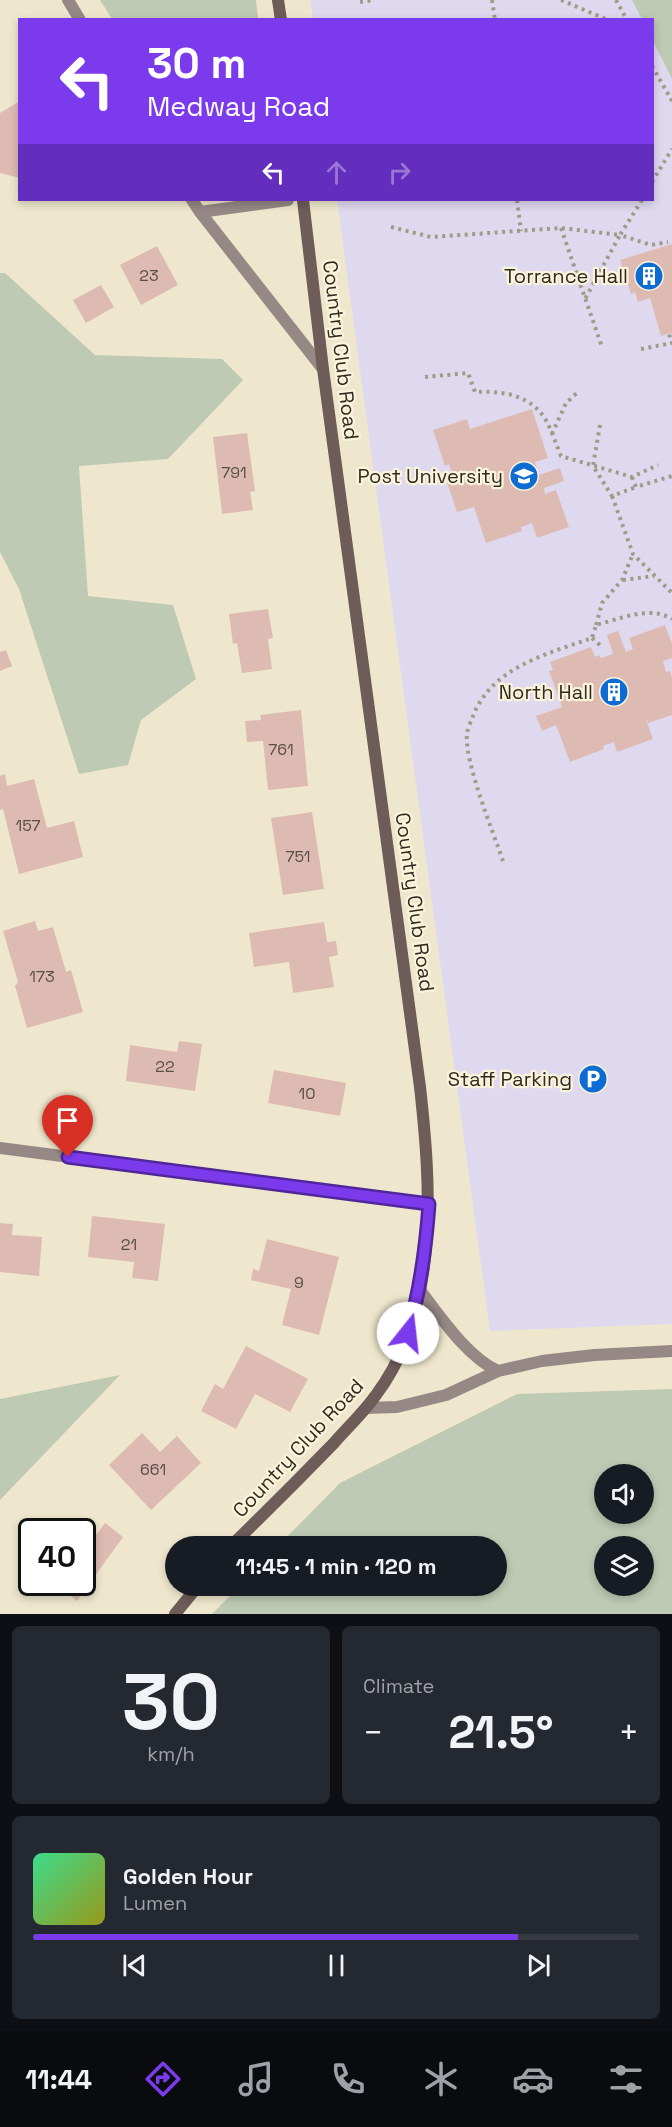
<!DOCTYPE html>
<meta charset="utf-8">
<style>
:root{--surface:#171b24;--page:#242831;--text:#f1f3f6;--muted:#9ea1a6;--line:#363941;--accent:#7c3aed}
body{margin:0;font-family:"Space Grotesk",sans-serif;background:var(--page);color:var(--text);height:100vh;display:flex;flex-direction:column;font-size:22px;white-space:nowrap}
*{box-sizing:border-box;margin:0}
p{font-size:20px;color:var(--muted)}
.icon{flex:none;width:33px;height:33px;fill:none;stroke:currentColor;stroke-width:2;stroke-linecap:round;stroke-linejoin:round}
.map{position:relative;height:1614px;overflow:hidden}
.panel{display:flex;flex-direction:column;gap:12px;padding:12px;background:#0d0f14;flex:1}
.panel>*{flex:none}
.hud{position:absolute;left:18px;top:18px;width:636px;height:183px;border-radius:0px;box-shadow:0 3px 9px #0003;background:#7c3aed;color:#fff;overflow:hidden}
.fabs{position:absolute;left:594px;top:1464px;display:grid;gap:12px}
.fabs a{display:grid;place-items:center;width:60px;height:60px;border-radius:50%;background:var(--surface);box-shadow:0 3px 9px #0003;font-size:30px}
.speed{position:absolute;left:18px;top:1518px;display:flex;gap:12px;font-size:30px;font-weight:700;text-align:center}
.speed>*{display:grid;place-content:center;width:78px;height:78px;border-radius:50%;background:var(--surface);box-shadow:0 3px 9px #0003;line-height:1}
.speed .limit{border:3px solid #111;border-radius:9px;background:#fff;color:#111}
.pin{position:absolute;display:grid;place-items:center;width:51px;height:51px;color:#fff;margin:-62px -26px;border-radius:50% 50% 50% 0;rotate:-45deg;box-shadow:0 0 6px #0007}
.pin .icon{rotate:45deg}
.me{position:absolute;width:66px;margin:-33px;rotate:16deg;stroke-linejoin:round;filter:drop-shadow(0 0 4px #0008)}
.turn{display:flex;align-items:center;gap:21px;height:126px;padding:0 30px;font-size:27px}
.turn .icon{width:78px;height:78px;stroke-width:2.5}
.turn b{display:block;font-size:42px;line-height:51px}
.lanes{display:flex;align-items:center;height:57px;padding:0 30px;background:#0003;justify-content:center;gap:30px;direction:ltr}
.lanes .off{opacity:.35}
.big{font-size:45px;font-weight:700;line-height:1.1}
.panel .card{flex:1;display:flex;flex-direction:column;justify-content:center;gap:9px;min-width:0;padding:0 21px;border-radius:9px;background:var(--page)}
.panel .dial{align-items:center;gap:0}
.dial b{font-size:78px;line-height:1}
.song{display:flex;align-items:center;gap:18px}
.cover{width:72px;height:72px;border-radius:9px;background:linear-gradient(135deg,hsl(150 70% 55%),hsl(60 70% 35%))}
.played{height:6px;border-radius:3px;background:linear-gradient(90deg,var(--accent) 80%,var(--line) 80%)}
.keys{display:flex;justify-content:space-around;direction:ltr}
.heat{display:flex;justify-content:space-between;align-items:center;font-size:33px;direction:ltr}
.panel .tiles{flex:1;display:grid;gap:12px;grid-template-columns:1fr 1fr}
.card:last-child{grid-column:span 2}
.trip{position:absolute;left:165px;top:1536px;width:342px;height:60px;border-radius:30px;background:var(--surface);box-shadow:0 3px 9px #0003;font-weight:700;line-height:60px;text-align:center}
.menu{display:flex;height:96px;justify-content:space-around;align-items:center;background:#090b0e;color:var(--muted)}
.menu .icon{width:42px;height:42px}
.menu .on{color:var(--accent)}
.menu b{font-size:27px;color:var(--text)}
.map>svg:first-child{display:block}
.education{fill:#dfd9ef}
.green{fill:#becab3;fill-rule:evenodd}
.building{fill:#ddbbb3}
.lines{fill:none;stroke-linecap:round;stroke-linejoin:round}
.path{stroke:#a19a87;stroke-width:4;stroke-dasharray:3 4.5;stroke-linecap:butt}
.street{stroke:#958885;stroke-width:12}
.secondary{stroke:#6d5c57;stroke-width:12}
.route-casing{stroke:#51269a;stroke-width:15}
.route{stroke:#7c3aed;stroke-width:10}
.labels{text-anchor:middle;dominant-baseline:central;stroke-width:4.5;stroke-linejoin:round;paint-order:stroke}
.number-label{font-size:16px;fill:#5a4f46}
.poi-label{font-size:20px;fill:#2f2b22;stroke:#fcf4da;text-anchor:end}
.street-label{font-size:20px;fill:#2f2b22;stroke:#fcf4da}
</style>
<div class="map">
<svg width="672" height="1614" viewBox="0 0 672 1614">
<rect width="100%" height="100%" fill="#efe7cd"/>
<path class="education" d="M310,0H672V1324L490,1331L337,200H652V20L313,19Z"/>
<g class="green">
<path d="M100,0H256L258,19H112Z"/>
<path d="M632,0H672V79L653,41L652,20L642,19Z"/>
<path d="M0,273H5L95,355L222,359L243,380L168,459L79,466L88,596L173,605L196,679L141,720L128,765L79,774L19,589L0,552Z"/>
<path d="M120,1375L0,1500V1399Z"/>
<path d="M672,1389V1614H212L240,1586H496V1546H278L340,1483L517,1394ZM644,1474V1514H604V1474ZM644,1546V1586H604V1546Z"/>
</g>
<g class="building">
<path d="M20,101V178L0,173V113Z"/>
<path d="M672,244V333L661,336L650,298L638,302L635,292L631,294L620,260Z"/>
<path d="M157,246L178,285L141,305L120,265Z"/>
<path d="M101,285L114,307L86,323L73,300Z"/>
<path d="M532,409L548,458L535,462L539,475L560,468L564,481L544,488L545,494L556,490L569,527L537,538L532,523L521,527L522,531L486,543L474,507L457,512L446,479L453,476L449,464L445,466L433,430L467,419L470,429Z"/>
<path d="M247,433L255,491L250,492L253,510L222,514L213,437Z"/>
<path d="M268,609L273,638L268,639L272,669L242,673L237,643L233,644L229,614Z"/>
<path d="M665,625L672,644V658L663,661L666,672L670,671L672,678V715L648,723L644,714L653,739L617,752L614,742L603,746L604,749L570,762L556,725L542,731L536,716L562,707L549,671L553,670L550,662L591,647L595,657L599,655L601,658L613,654L607,635L618,631L626,652L633,649L629,638Z"/>
<path d="M6,650L12,666L0,671V652Z"/>
<path d="M301,710L308,786L268,790L263,741L247,742L245,721L261,720L260,715Z"/>
<path d="M5,774L7,786L34,779L47,828L74,821L83,857L19,874L3,809L0,810V776Z"/>
<path d="M312,812L324,889L283,895L271,818Z"/>
<path d="M35,921L38,931L53,927L66,972L71,970L83,1012L27,1028L15,986L18,982L3,931Z"/>
<path d="M324,922L327,942L336,941L338,955L329,957L334,987L293,993L289,962L254,967L249,933Z"/>
<path d="M179,1041L202,1044L195,1091L126,1081L130,1045L177,1052Z"/>
<path d="M274,1070L346,1083L340,1116L268,1103Z"/>
<path d="M92,1216L165,1224L158,1281L132,1278L134,1262L88,1257Z"/>
<path d="M0,1223L13,1224L12,1235L42,1237L39,1276L0,1272Z"/>
<path d="M267,1239L339,1257L319,1335L282,1325L291,1289L251,1280L253,1269L259,1271Z"/>
<path d="M246,1346L308,1379L290,1412L255,1394L236,1429L201,1411L215,1384L223,1389Z"/>
<path d="M142,1433L160,1452L177,1436L201,1463L151,1510L109,1465Z"/>
<path d="M105,1523L123,1537L77,1601L53,1582H82V1532L87,1526L97,1534Z"/>
</g>
<g class="lines">
<g class="path">
<path d="M492,0L495,20"/>
<path d="M561,0L608,20"/>
<path d="M616,0L627,20"/>
<path d="M360,2L374,0"/>
<path d="M652,66L672,101"/>
<path d="M652,182L672,149"/>
<path d="M517,200L521,231"/>
<path d="M642,200L620,235L651,245L668,242"/>
<path d="M391,227L431,237L561,228L620,235L585,299"/>
<path d="M561,228L602,347"/>
<path d="M641,349L672,343L669,334"/>
<path d="M425,377L468,373L475,392C498,391 524,393 541,413C549,422 556,444 561,456L632,477L658,465"/>
<path d="M600,425L593,466L612,496L636,487"/>
<path d="M552,434L566,403L577,393"/>
<path d="M632,477L636,487L672,476"/>
<path d="M612,496L633,554L672,593"/>
<path d="M623,580L654,576"/>
<path d="M596,625L602,603L622,580L633,554"/>
<path d="M592,638L602,647"/>
<path d="M503,861C493,831 464,762 467,733C468,728 471,721 473,716C492,667 547,654 592,638L596,625C620,619 650,605 672,619"/>
</g>
<g class="street">
<path d="M68,0L80,20"/>
<path d="M192,200L200,212L323,369"/>
<path d="M200,212L288,200"/>
<path d="M0,1148L429,1204"/>
<path d="M419,1289C440,1316 467,1357 498,1371"/>
<path d="M366,1408L397,1407L446,1395L498,1371L542,1361L594,1355L672,1351"/>
</g>
<g class="secondary">
<path d="M278,0L281,20"/>
<path d="M231,1546C266,1512 300,1478 334,1443C348,1427 364,1412 376,1395C440,1310 431,1186 420,1087L323,369L303,200"/>
<path d="M175,1614L198,1586"/>
</g>
</g>
<g class="lines">
<g class="route-casing">
<path id="route" d="M68,1157L429,1204C426,1248 420,1290 408,1333"/>
</g>
<use href="#route" class="route"/>
</g>
<defs>
<g id="building-disc" transform="scale(1.5)"><circle r="9.5" fill="#0d6cd4" stroke="#fcf4da"/><path d="M-4-6H4V6H1V3H-1V6H-4ZM-2.5-4.3h1.7v1.8h-1.7ZM.8-4.3h1.7v1.8H.8ZM-2.5-1h1.7V.8h-1.7ZM.8-1h1.7V.8H.8Z" fill="#fff"/></g>
<g id="university-disc" transform="scale(1.5)"><circle r="9.5" fill="#0d6cd4" stroke="#fcf4da"/><path d="M0-5L7-2L0 1L-7-2ZM-4 1L0 2.5L4 1V4Q0 6-4 4Z" fill="#fff"/></g>
<g id="parking-disc" transform="scale(1.5)"><circle r="9.5" fill="#0d6cd4" stroke="#fcf4da"/><path d="M-3.5-5.5H1a3.5 3.5 0 0 1 0 7H-1V5.5H-3.5ZM-1-3.4V-.6H.8a1.4 1.4 0 0 0 0-2.8Z" fill="#fff"/></g>
</defs>
<g fill-rule="evenodd">
<use href="#building-disc" x="649" y="276"/>
<use href="#university-disc" x="524" y="476"/>
<use href="#building-disc" x="614" y="692"/>
<use href="#parking-disc" x="593" y="1079"/>
</g>
<g class="labels">
<g class="number-label">
<text x="149" y="275">23</text>
<text x="234" y="472">791</text>
<text x="281" y="749">761</text>
<text x="28" y="825">157</text>
<text x="298" y="856">751</text>
<text x="42" y="976">173</text>
<text x="165" y="1066">22</text>
<text x="307" y="1093">10</text>
<text x="129" y="1244">21</text>
<text x="299" y="1282">9</text>
<text x="153" y="1469">661</text>
</g>
<g class="poi-label">
<text x="628" y="276">Torrance Hall</text>
<text x="503" y="476">Post University</text>
<text x="593" y="692">North Hall</text>
<text x="572" y="1079">Staff Parking</text>
</g>
<g class="street-label">
<text transform="translate(341 350) rotate(83)">Country Club Road</text>
<text transform="translate(415 902) rotate(82)">Country Club Road</text>
<text transform="translate(298 1448) rotate(-47)">Country Club Road</text>
</g>
</g>
</svg>
<div class="fabs">
<a><svg class="icon" aria-label="sound" viewBox="0 0 24 24"><path d="M4 9h4l5-4v14l-5-4H4zM17 9q2 3 0 6"/></svg></a>
<a><svg class="icon" aria-label="layers" viewBox="0 0 24 24"><path d="M12 4l9 5-9 5-9-5zM3 14l9 5 9-5"/></svg></a>
</div>
<div class="speed"><div class="limit">40</div></div>
<div class="pin" style="left:68px;top:1157px;background:#d93025"><svg class="icon" aria-label="arrive" viewBox="0 0 24 24"><path d="M6 21V4h12l-3 4 3 4H6"/></svg></div>
<svg class="me" style="left:408px;top:1333px" viewBox="-20 -20 40 40"><circle r="19" fill="#fff"/><path d="M0-13L10 11 0 6-10 11z" fill="#7c3aed"/></svg>
<div class="trip">11:45 · 1 min · 120 m</div>
<div class="hud">
<div class="turn"><svg class="icon" aria-label="left" viewBox="0 0 24 24"><path d="M17 20v-9H6M10 6l-5 5 5 5"/></svg><div><b>30 m</b>Medway Road</div></div>
<div class="lanes"><svg class="icon" aria-label="left" viewBox="0 0 24 24"><path d="M17 20v-9H6M10 6l-5 5 5 5"/></svg><svg class="icon off" aria-label="ahead" viewBox="0 0 24 24"><path d="M12 20V5M6 11l6-6 6 6"/></svg><svg class="icon off" aria-label="right" viewBox="0 0 24 24"><path d="M7 20v-9h11M14 6l5 5-5 5"/></svg></div>
</div>
</div>
<section class="panel">
<div class="tiles">
<div class="card dial"><b>30</b><p>km/h</p></div>
<div class="card"><p>Climate</p>
<div class="heat"><a>−</a><b class="big">21.5°</b><a>+</a></div>
</div>
<div class="card">
<div class="song"><i class="cover"></i><div><b>Golden Hour</b><p>Lumen</p></div></div>
<div class="played"></div>
<div class="keys"><svg class="icon" aria-label="previous" viewBox="0 0 24 24"><path d="M18 5L8 12l10 7zM5 5v14"/></svg><svg class="icon" aria-label="pause" viewBox="0 0 24 24"><path d="M8 5v14M16 5v14"/></svg><svg class="icon" aria-label="next" viewBox="0 0 24 24"><path d="M6 5l10 7-10 7zM19 5v14"/></svg></div>
</div>
</div>
</section>
<nav class="menu">
<b>11:44</b>
<svg class="icon on" aria-label="directions" viewBox="0 0 24 24"><path d="M12 3l9 9-9 9-9-9zM9 14v-3h6M13 9l2 2-2 2"/></svg>
<svg class="icon" aria-label="music" viewBox="0 0 24 24"><path d="M9 18V5l10-2v13"/><circle cx="6" cy="18" r="3"/><circle cx="16" cy="16" r="3"/></svg>
<svg class="icon" aria-label="phone" viewBox="0 0 24 24"><path d="M5 4h4l2 5-3 2q2 4 5 5l2-3 5 2v4C11 20 4 13 5 4z"/></svg>
<svg class="icon" aria-label="climate" viewBox="0 0 24 24"><path d="M12 3v18M4 7l16 10M4 17L20 7"/></svg>
<svg class="icon" aria-label="car" viewBox="0 0 24 24"><path d="M5 17H2v-5l4-1 3-4h7l3 4 3 1v5h-3M9 17h6M6 11h13"/><circle cx="7" cy="17" r="2"/><circle cx="17" cy="17" r="2"/></svg>
<svg class="icon" aria-label="filters" viewBox="0 0 24 24"><path d="M4 7h16M4 17h16"/><circle cx="9" cy="7" r="2"/><circle cx="15" cy="17" r="2"/></svg>
</nav>
